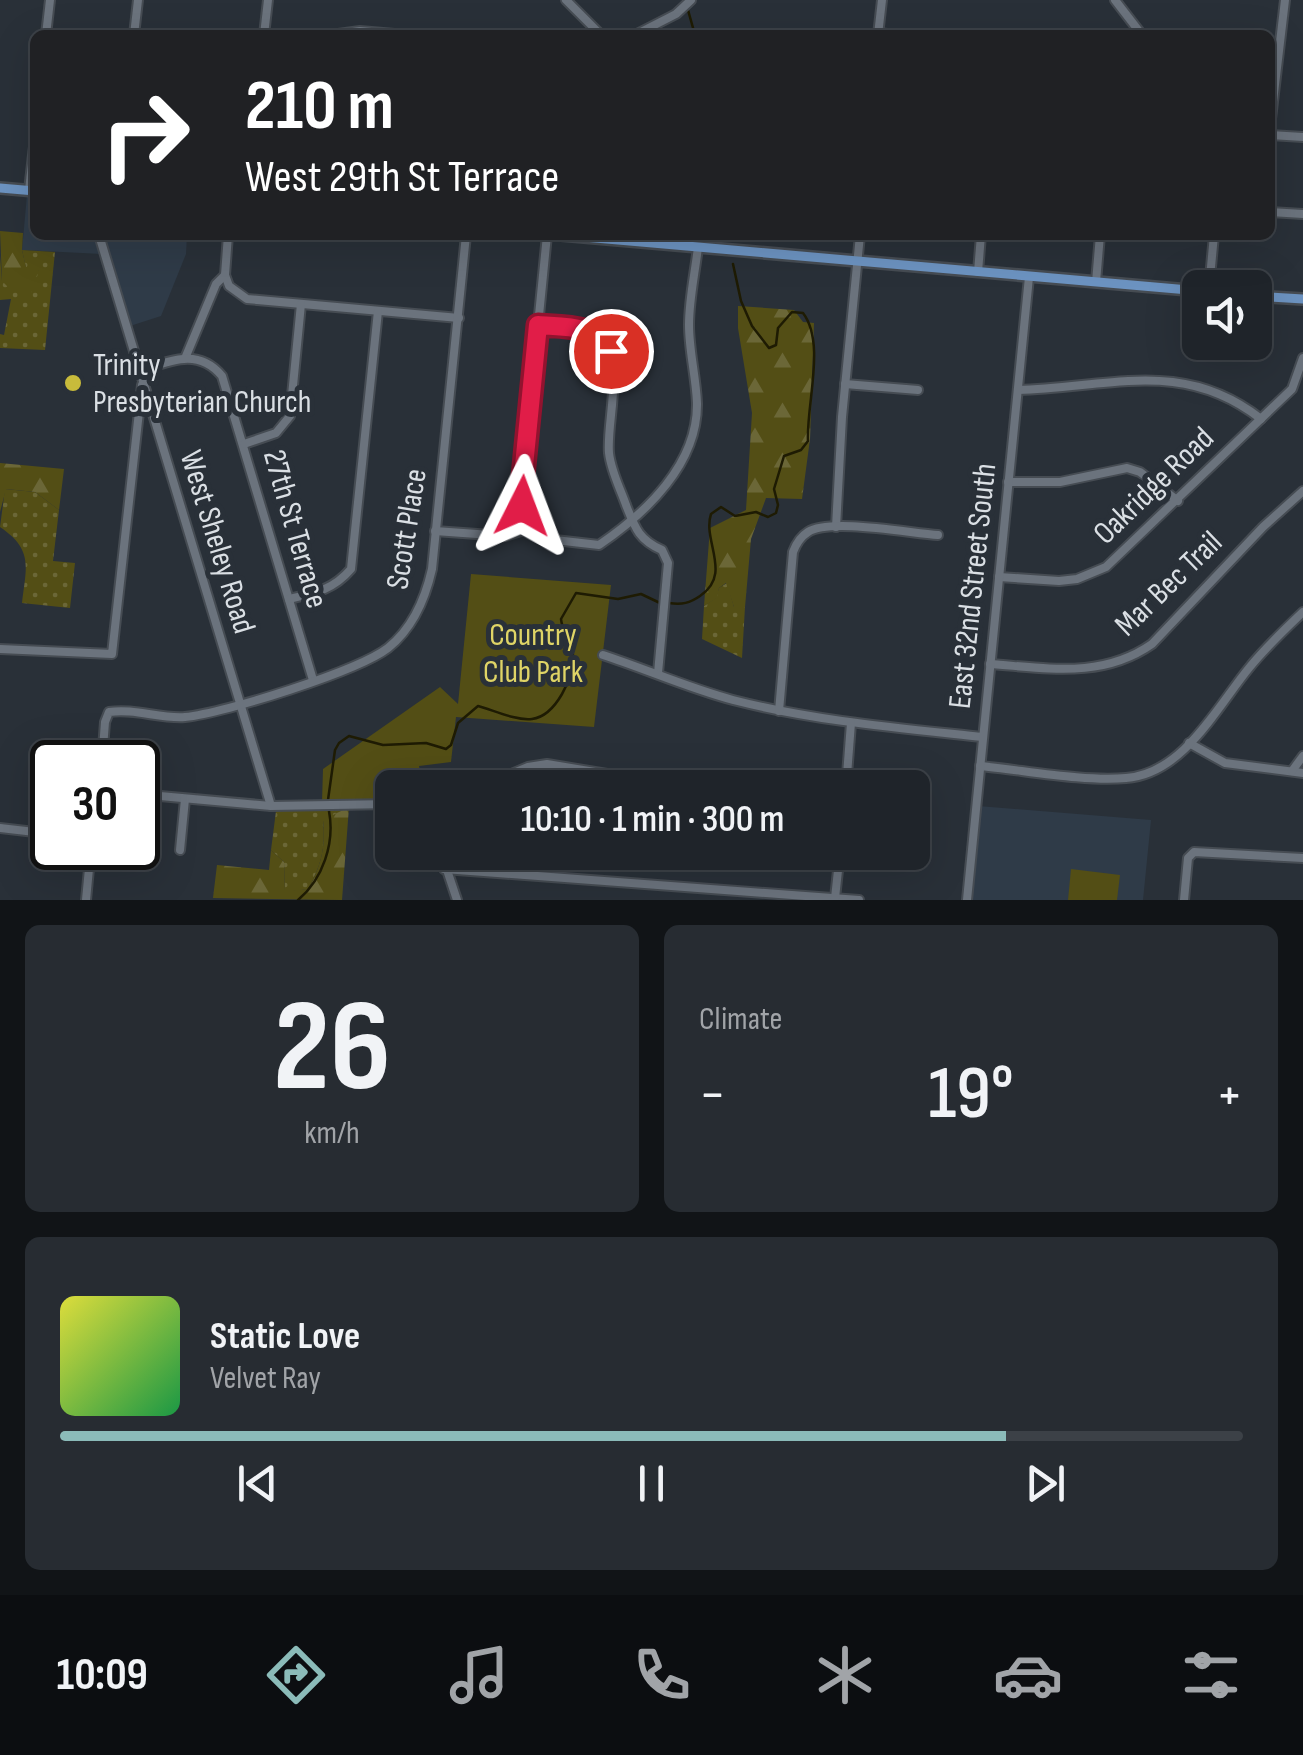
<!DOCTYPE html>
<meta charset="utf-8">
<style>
:root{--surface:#1f242a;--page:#272c32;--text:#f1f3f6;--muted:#a1a4a8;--line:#3c4147;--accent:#8bbbb9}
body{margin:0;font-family:"Sofia Sans Condensed",sans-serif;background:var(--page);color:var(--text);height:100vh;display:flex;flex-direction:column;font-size:38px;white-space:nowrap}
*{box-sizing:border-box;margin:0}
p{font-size:32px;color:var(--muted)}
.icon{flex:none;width:55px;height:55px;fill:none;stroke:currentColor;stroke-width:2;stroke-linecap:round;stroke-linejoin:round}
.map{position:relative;height:900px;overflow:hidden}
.panel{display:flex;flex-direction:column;gap:25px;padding:25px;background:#111417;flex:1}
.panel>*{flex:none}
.guide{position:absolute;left:30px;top:30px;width:1245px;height:210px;border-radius:15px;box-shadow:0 10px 40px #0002,0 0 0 2px var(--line);background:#202124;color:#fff;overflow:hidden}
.fabs{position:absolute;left:1182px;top:270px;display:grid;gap:20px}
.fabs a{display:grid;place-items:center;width:90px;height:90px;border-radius:15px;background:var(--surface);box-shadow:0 10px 40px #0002,0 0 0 2px var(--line);font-size:50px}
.speed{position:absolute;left:30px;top:740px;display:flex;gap:20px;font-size:50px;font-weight:700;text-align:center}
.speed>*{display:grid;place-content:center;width:130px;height:130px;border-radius:50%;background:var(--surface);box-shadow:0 10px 40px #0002,0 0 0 2px var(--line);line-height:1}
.speed .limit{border:5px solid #111;border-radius:15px;background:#fff;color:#111}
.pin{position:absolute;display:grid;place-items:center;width:85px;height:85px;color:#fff;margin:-42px;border:5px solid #fff;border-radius:50%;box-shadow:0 2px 10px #0007}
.me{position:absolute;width:110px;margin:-55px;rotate:3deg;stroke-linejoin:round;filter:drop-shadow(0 0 8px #0008)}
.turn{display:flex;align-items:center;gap:35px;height:210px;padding:0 50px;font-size:45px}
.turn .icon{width:130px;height:130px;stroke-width:2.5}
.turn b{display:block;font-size:70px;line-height:85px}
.big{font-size:75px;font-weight:600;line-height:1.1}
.panel .tile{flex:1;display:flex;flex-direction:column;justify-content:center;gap:15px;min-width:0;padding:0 35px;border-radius:15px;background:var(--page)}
.panel .dial{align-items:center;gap:0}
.dial b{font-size:130px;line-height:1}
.song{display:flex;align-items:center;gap:30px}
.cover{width:120px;height:120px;border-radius:15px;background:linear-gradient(135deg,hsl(60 70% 55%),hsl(140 70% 35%))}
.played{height:10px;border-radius:5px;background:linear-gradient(90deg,var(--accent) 80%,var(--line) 80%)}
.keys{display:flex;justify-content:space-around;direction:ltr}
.heat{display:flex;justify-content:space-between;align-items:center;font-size:55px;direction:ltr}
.panel .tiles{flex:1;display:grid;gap:25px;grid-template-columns:1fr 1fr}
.tile:last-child{grid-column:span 2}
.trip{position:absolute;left:375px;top:770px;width:555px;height:100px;border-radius:15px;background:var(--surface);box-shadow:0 10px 40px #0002,0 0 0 2px var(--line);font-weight:600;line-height:100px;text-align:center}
.menu{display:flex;height:160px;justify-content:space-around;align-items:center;background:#0c0e11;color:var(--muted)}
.menu .icon{width:70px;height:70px}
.menu .selected{color:var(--accent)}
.menu b{font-size:45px;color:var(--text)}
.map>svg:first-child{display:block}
.built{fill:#2f3b48}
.grass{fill:url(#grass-dots)}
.forest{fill:url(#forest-firs)}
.green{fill:#534e15}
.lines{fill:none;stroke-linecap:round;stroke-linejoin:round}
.stream{stroke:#1e1b03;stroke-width:2.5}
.minor-casing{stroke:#464c53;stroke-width:12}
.major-casing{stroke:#464c53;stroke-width:14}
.minor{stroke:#6b737d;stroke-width:8}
.major{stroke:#6c93c1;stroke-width:9}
.route-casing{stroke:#92132f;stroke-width:25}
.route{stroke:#e11d48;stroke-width:18}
.poi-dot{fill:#c8bb3b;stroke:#293038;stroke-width:4}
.labels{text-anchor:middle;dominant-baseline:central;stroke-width:10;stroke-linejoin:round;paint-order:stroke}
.poi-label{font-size:32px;fill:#dadfe4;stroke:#293038;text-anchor:start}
.street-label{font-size:32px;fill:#dadfe4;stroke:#293038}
.park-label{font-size:32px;fill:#dfd466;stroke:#293038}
</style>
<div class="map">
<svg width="1303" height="900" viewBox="0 0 1303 900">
<defs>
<pattern id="grass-dots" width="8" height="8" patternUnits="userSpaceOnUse" patternTransform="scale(2.5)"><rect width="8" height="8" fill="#534e15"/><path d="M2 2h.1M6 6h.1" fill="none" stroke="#6b6737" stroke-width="1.8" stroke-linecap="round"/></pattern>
<pattern id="forest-firs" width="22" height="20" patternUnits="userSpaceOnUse" patternTransform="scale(2.5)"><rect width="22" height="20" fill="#534e15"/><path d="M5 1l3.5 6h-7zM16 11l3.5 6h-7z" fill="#6b6737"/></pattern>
</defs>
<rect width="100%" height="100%" fill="#293038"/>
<g class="built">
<path d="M27,195H35V235H96L102,254L22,250Z"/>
<path d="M103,235H187L186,254L161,316L130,326Z"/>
<path d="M978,806L1151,820L1143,900H969Z"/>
</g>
<g class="grass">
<path d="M22,250L55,252L45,350L0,348V334L4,335L11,299L0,300V255L2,281L39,270L26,268Z"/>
<path d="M5,489L35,492L59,510L53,561L75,563L70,608L22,603C26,567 34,550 0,527Z"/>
<path d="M727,583L734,607H745L742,658L702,639L704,606L716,598L719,588Z"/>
<path d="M349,807L323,821C326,847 321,866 308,889L285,892L284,862L271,850L276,811Z"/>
</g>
<g class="forest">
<path d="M0,231L23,233L22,250L26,267L39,269L31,293L11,290L2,281Z"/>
<path d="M738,306L794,310L803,322L814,323L810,439L802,499L766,498L751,539L745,607H734L726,583L719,588L717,598L704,606L710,528L746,510L752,413L738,328Z"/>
<path d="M0,463L64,469L59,510L35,492L6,489L0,512Z"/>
<path d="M349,807L342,900L213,898L217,865L269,870L271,850L284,862L285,891L308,889C321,866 326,847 323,820Z"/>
</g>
<g class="green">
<path d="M471,574L611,585L594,727L456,717L451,762L419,766L423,787L392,788V800L322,802L323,769L440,687L458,704Z"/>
<path d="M1071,869L1120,875L1117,900H1068Z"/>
</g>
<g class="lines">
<g class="stream">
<path d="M688,10L695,35"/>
<path d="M735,235V236"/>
<path d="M669,603C682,605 690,603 700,596C733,574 702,541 711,514L721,507L735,516L756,512L768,517L776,513L778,505L774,489L784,456L801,450L808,441C806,405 826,343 803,313L792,312L778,328L776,345L769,348L752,326L741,301L733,264"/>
<path d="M328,800L335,750L339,743L349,736L383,745L426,743L446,749L451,745L458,723L478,706C493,710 516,721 532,719C556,716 574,677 573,656C573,640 562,633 561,619L576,593L618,599L641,594L660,603"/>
<path d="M298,900C323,879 335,843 329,811"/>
</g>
<g class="minor-casing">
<g id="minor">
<path d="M566,0L601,35"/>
<path d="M1115,0L1142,35"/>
<path d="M878,33L897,35"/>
<path d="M46,35L50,0"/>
<path d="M134,35L138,0"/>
<path d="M264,35L268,0"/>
<path d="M331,35L360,31L406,35"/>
<path d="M635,35L676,14L691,0"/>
<path d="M878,35L882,0"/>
<path d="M1270,127L1285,0"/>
<path d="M1270,135L1303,137"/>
<path d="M29,190L35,138"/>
<path d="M1270,212L1303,214"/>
<path d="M99,235L271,806"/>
<path d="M978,272L981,235"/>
<path d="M225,275L229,286L247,299L459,318"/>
<path d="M1096,282L1100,235"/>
<path d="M1209,288L1214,235"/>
<path d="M538,325C557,326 582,324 598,335C627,356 606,421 609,453C611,471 620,488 626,505C635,528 639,540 662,550L668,563L658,673"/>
<path d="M186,356L216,284L225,275L228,235"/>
<path d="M140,371C170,361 198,347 222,376L313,680"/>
<path d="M845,384L918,390"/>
<path d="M1018,390C1108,388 1182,357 1261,419"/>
<path d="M244,444L276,433L290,416L301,304"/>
<path d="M1008,482H1060L1127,468L1140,472L1178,501"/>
<path d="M534,527L521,496L547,235"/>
<path d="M836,527L842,417L860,235"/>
<path d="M435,531L505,536L534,527L555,540L599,545C646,513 698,464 697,403C696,377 689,351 689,325C689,299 695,273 698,247"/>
<path d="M999,577L1059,581L1077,579L1106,567L1292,389L1303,358"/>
<path d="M289,599C315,593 333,590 351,569L378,311"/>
<path d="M0,649L112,654L142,385"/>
<path d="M603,655C646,669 688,688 733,700C815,721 899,728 983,737"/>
<path d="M990,664C1047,668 1102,679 1152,644L1263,527L1303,491"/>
<path d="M779,711L793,552C796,544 800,537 808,532C830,518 909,533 938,535"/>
<path d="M1189,743L1225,763L1303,773"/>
<path d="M102,762L105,722L109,712C135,708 160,719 185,717C225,713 358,671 388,648C413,628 425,600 432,569L466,235"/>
<path d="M980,766C1023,770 1085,782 1126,778C1183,774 1217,707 1249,668C1265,648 1284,630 1303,612"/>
<path d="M1292,771L1303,756"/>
<path d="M478,788L528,767L547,764L692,788"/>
<path d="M846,788L851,723"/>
<path d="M138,794L271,806L392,804"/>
<path d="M0,828L52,834"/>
<path d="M180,850L185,799"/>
<path d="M441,852L457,900"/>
<path d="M444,869L859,900"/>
<path d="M835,898L840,852"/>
<path d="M86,900L91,848"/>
<path d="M967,900L1029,277"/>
<path d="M1184,900L1188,858L1194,852L1303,858"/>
</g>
</g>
<g class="major-casing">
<g id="major">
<path d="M0,188L35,191"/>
<path d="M561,235L1200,291"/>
<path d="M1255,296L1303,299"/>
</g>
</g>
<use href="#minor" class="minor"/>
<use href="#major" class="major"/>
</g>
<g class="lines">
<g class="route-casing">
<path id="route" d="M522,506L521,496L538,325C566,327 594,324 611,351"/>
</g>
<use href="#route" class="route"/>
</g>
<circle class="poi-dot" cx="73" cy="383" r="10"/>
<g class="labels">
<g class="poi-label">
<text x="93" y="365">Trinity<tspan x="93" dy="37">Presbyterian Church</tspan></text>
</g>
<g class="street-label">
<text transform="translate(1154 486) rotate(-44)">Oakridge Road</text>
<text transform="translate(295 529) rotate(74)">27th St Terrace</text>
<text transform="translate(407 529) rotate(-81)">Scott Place</text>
<text transform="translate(217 542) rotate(73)">West Sheley Road</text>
<text transform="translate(1169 584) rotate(-44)">Mar Bec Trail</text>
<text transform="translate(973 586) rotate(-84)">East 32nd Street South</text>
</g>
<g class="park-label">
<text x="533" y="635">Country<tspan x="533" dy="37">Club Park</tspan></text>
</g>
</g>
</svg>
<div class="fabs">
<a><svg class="icon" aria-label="sound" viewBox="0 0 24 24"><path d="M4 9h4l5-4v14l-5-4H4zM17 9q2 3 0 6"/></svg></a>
</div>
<div class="speed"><div class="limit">30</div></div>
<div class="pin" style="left:611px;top:351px;background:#d93025"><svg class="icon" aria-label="arrive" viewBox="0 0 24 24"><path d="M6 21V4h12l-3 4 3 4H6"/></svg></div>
<svg class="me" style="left:522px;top:506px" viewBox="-20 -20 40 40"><path d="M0-17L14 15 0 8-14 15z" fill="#e11d48" stroke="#fff" stroke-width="4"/></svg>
<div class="trip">10:10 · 1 min · 300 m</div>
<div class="guide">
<div class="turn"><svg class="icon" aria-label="right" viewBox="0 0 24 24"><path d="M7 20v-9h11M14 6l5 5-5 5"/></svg><div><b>210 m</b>West 29th St Terrace</div></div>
</div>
</div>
<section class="panel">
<div class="tiles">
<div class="tile dial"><b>26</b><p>km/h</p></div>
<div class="tile"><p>Climate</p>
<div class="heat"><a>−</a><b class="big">19°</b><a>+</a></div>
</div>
<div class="tile">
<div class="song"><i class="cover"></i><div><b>Static Love</b><p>Velvet Ray</p></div></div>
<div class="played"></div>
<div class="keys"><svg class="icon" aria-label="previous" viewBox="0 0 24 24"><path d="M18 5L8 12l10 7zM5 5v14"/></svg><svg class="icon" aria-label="pause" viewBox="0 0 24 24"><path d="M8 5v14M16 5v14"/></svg><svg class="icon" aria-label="next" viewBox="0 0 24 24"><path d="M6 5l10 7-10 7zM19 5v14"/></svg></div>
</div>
</div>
</section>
<nav class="menu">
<b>10:09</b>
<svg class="icon selected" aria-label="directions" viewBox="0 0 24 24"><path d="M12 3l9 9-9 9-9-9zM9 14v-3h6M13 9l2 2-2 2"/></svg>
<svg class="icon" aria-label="music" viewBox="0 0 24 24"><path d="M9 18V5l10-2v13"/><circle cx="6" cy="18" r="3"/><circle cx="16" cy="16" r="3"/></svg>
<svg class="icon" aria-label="phone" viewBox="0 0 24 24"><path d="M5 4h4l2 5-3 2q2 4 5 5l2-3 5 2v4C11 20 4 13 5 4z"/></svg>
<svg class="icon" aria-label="climate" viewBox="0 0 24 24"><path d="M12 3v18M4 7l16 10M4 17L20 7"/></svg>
<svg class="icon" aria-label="car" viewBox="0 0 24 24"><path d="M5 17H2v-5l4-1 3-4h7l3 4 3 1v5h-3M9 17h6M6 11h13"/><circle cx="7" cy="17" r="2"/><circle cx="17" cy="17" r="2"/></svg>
<svg class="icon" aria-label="filters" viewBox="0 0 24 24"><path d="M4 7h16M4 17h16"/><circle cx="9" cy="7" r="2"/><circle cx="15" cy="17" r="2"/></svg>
</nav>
